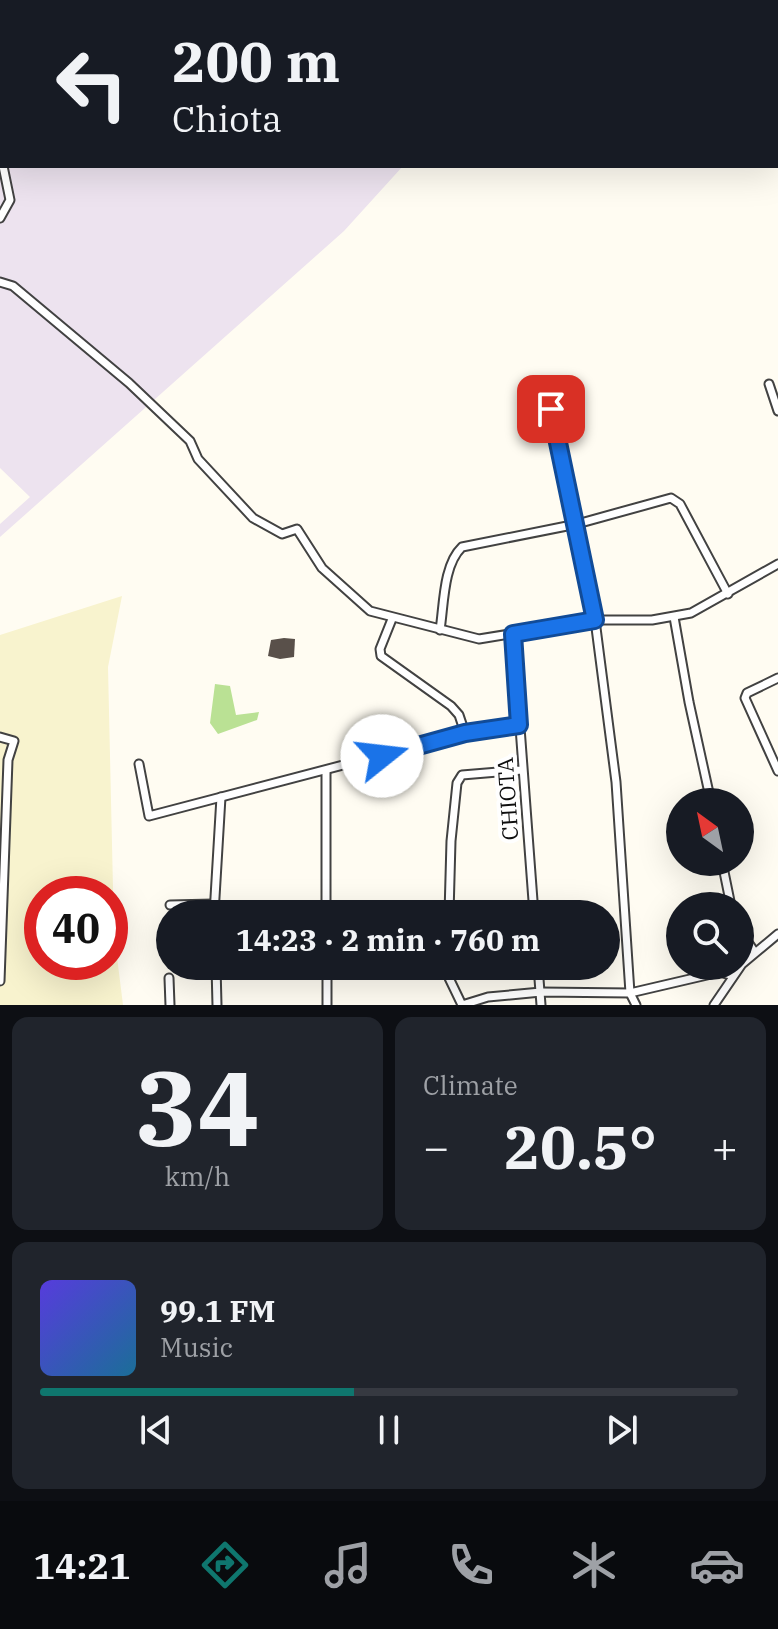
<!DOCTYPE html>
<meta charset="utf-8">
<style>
:root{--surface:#171b24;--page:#20242c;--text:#f1f3f6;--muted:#9ea1a6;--line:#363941;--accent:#0f766e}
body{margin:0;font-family:"IBM Plex Serif",serif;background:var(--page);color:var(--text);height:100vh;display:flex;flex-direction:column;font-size:30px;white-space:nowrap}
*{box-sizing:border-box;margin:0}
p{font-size:26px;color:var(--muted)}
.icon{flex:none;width:44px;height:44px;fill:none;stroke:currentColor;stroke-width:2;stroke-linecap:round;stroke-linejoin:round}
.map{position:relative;height:1005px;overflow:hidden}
.side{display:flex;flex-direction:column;gap:12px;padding:12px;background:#0d0f14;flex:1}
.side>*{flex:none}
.guide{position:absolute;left:0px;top:0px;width:778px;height:168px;box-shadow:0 8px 32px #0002;background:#171b24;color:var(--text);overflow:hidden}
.needle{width:52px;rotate:327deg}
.fabs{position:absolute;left:666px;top:788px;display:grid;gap:16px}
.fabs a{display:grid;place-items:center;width:88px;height:88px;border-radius:50%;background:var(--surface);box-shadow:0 8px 32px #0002;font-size:40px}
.speed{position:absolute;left:24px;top:876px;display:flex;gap:16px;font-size:40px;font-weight:700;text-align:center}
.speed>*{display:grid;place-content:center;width:104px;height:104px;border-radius:50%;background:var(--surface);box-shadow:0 8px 32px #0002;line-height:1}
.speed .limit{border:12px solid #d22;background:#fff;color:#111}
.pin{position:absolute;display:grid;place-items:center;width:68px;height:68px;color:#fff;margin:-34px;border-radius:16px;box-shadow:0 4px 12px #0006}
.me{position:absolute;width:88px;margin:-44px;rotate:74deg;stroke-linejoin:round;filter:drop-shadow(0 0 6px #0008)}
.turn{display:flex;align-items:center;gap:28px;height:168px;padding:0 40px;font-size:36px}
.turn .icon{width:104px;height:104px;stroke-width:2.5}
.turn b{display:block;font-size:56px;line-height:68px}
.big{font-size:60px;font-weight:700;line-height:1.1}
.side .widget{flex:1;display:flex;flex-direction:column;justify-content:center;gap:12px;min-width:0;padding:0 28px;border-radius:16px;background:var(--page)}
.side .dial{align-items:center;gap:0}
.dial b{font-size:104px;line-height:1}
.song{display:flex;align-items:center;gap:24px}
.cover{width:96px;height:96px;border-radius:12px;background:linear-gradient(135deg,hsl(250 70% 55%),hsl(200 70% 35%))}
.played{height:8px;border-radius:4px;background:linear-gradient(90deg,var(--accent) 45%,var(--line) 45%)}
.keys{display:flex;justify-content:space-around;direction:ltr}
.heat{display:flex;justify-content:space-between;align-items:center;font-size:44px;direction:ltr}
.side .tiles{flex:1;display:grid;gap:12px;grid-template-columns:1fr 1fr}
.widget:last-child{grid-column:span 2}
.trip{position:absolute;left:156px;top:900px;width:464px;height:80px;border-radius:40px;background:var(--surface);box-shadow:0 8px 32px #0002;font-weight:700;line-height:80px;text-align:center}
.tabs{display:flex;height:128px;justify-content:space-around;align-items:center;background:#090b0e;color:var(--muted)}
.tabs .icon{width:56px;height:56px}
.tabs .current{color:var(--accent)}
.tabs b{font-size:36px;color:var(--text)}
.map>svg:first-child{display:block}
.industrial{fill:#ede3ef}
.farmland{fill:#f8f3ce;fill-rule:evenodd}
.forest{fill:#bae194}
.building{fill:#59504a}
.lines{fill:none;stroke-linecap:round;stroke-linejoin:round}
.minor-casing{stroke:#424242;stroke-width:11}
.minor{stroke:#fff;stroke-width:7}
.route-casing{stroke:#114b97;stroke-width:20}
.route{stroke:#1a73e8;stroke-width:14}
.labels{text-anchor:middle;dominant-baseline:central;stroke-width:8;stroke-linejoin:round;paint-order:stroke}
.street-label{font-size:22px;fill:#0f0f0f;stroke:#fff}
</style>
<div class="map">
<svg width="778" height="1005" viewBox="0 0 778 1005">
<rect width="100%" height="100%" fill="#fffcf2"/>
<path class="industrial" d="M0,0H603L2,2V166H403L344,231L0,537V524L30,497L0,468Z"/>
<path class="farmland" d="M122,596L108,667L114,933L123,1005H0V635ZM42,894H110V962H42Z"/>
<path class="forest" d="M215,684L230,686L236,715L259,712L257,720L218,734L210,723Z"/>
<path class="building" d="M284,638L295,639L294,657L280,659L268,656L271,640Z"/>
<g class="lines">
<g class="minor-casing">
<g id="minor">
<path d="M0,155L2,161"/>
<path d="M0,218L10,200L3,166"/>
<path d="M0,282L13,286L129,383L190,441L198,459L253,518L282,534L297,529L322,568L370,611L479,639L595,620H652L691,613L778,564"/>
<path d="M769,384L778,411"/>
<path d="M551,409L595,620L616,782L630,993L636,1005"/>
<path d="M674,617L689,702L711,802"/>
<path d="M392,619L380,649L381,656L451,706L459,715L465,733"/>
<path d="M440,630C444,605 443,565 462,547L577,524L671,498L680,504L728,594"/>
<path d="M513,634L534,914"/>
<path d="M778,678L747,693L745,698L778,771"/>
<path d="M0,737L14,741L8,760L0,981"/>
<path d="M139,764L149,816L465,733L519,725"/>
<path d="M326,772V914"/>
<path d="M722,862L731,906"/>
<path d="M170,905L214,904"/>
<path d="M214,914L221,797"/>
<path d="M449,914L451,841L457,783L462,775L522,770"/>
<path d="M740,931L754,951"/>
<path d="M216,966L217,1005"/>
<path d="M327,966V1005"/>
<path d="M449,966V978L462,1005"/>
<path d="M538,966L541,1005"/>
<path d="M169,978L170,1005"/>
<path d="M462,1005L488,997L541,992L630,993L720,972L733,976"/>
<path d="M714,1005L742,964L778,934"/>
</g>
</g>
<use href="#minor" class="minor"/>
</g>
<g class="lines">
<g class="route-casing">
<path id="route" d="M382,756L465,733L519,725L513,634L595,620L551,409"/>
</g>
<use href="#route" class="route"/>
</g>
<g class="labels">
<g class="street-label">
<text transform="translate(507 799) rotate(-94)">CHIOTA</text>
</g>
</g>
</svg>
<div class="fabs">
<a><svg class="needle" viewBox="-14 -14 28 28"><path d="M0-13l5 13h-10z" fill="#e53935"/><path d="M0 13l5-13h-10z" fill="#9ea1a6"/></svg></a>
<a><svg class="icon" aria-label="search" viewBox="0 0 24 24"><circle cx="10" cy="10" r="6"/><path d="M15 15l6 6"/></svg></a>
</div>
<div class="speed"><div class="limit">40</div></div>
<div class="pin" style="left:551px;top:409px;background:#d93025"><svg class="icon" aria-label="arrive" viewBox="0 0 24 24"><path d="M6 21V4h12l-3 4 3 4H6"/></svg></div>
<svg class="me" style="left:382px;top:756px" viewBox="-20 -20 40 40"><circle r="19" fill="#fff"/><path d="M0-13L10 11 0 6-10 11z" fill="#1a73e8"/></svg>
<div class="trip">14:23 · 2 min · 760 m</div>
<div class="guide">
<div class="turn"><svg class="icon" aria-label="left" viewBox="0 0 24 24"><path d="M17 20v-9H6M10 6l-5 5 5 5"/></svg><div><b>200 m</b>Chiota</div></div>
</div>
</div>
<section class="side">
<div class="tiles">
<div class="widget dial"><b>34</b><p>km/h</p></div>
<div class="widget"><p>Climate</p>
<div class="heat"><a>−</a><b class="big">20.5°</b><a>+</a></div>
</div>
<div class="widget">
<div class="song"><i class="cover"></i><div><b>99.1 FM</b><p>Music</p></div></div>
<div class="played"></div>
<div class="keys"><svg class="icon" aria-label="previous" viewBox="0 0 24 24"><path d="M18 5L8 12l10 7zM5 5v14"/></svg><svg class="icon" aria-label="pause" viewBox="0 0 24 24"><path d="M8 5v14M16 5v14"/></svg><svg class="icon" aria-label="next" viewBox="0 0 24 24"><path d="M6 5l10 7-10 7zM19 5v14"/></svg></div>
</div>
</div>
</section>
<nav class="tabs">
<b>14:21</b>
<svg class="icon current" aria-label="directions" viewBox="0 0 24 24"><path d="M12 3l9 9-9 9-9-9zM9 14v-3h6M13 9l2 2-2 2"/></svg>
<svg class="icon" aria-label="music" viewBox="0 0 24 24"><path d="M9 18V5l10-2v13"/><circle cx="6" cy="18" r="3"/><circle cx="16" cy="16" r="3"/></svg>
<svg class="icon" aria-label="phone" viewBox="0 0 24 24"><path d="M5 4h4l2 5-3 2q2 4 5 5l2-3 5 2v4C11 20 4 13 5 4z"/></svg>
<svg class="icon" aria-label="climate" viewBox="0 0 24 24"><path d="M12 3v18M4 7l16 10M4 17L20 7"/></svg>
<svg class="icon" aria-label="car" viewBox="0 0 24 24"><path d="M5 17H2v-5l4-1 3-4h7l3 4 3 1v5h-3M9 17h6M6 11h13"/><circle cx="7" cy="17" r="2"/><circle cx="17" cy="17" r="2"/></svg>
</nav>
